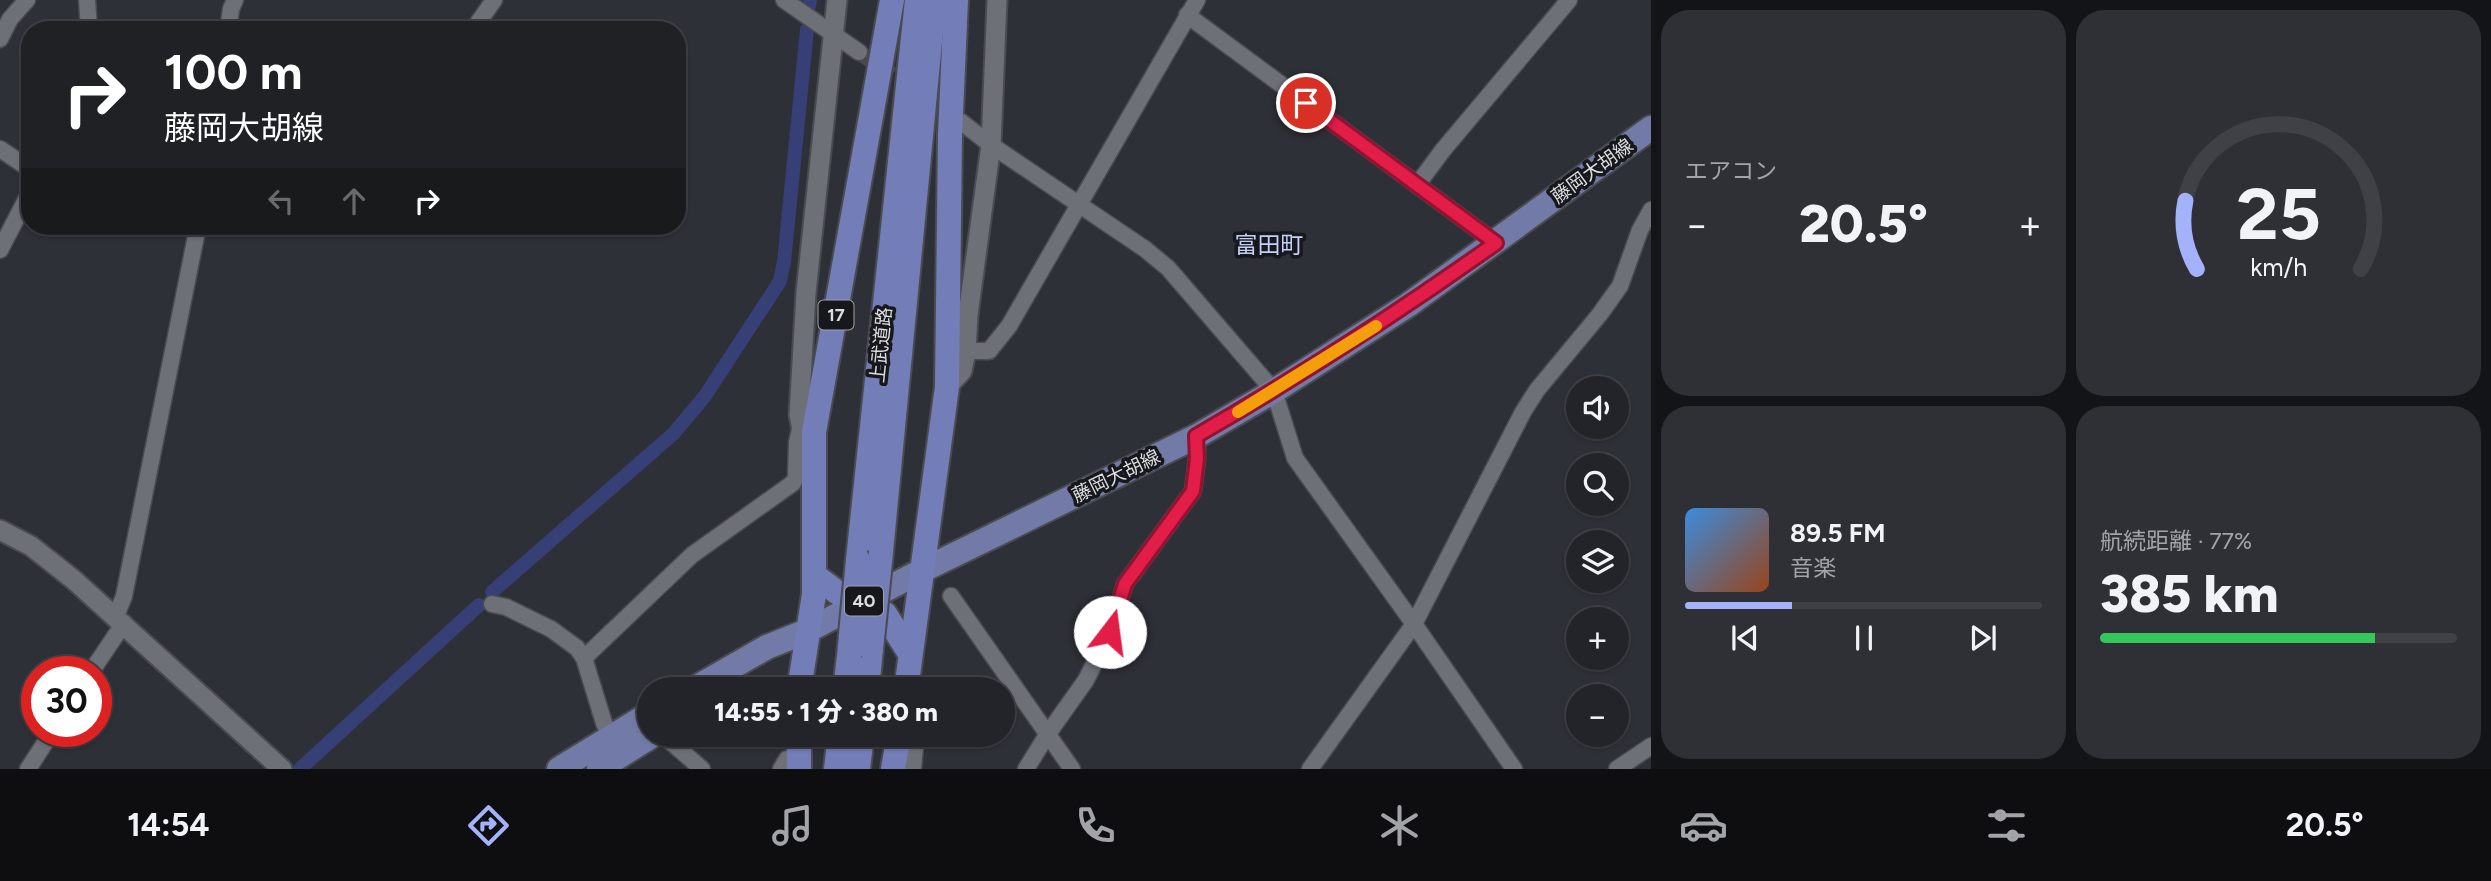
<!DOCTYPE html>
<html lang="ja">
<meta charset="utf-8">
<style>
:root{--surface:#222429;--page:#2e3035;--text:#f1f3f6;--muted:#a2a4a8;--line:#3f4146;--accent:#a4b2fc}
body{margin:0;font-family:Figtree,"Noto Sans JP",sans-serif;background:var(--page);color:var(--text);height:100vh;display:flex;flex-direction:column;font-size:26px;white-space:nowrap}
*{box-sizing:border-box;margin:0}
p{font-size:23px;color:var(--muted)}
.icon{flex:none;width:38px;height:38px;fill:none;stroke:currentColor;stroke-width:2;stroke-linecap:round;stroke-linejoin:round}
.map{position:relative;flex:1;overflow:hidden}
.panel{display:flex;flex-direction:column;gap:10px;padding:10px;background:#131417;width:840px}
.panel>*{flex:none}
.top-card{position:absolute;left:21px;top:21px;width:665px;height:214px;border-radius:28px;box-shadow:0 2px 5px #0004,0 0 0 2px var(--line);background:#202124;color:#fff;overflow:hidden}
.controls{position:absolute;left:1566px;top:376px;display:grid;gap:14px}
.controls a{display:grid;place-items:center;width:63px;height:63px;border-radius:50%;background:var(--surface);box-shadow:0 2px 5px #0004,0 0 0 2px var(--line);font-size:35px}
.speed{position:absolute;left:21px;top:656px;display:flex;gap:14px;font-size:35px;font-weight:700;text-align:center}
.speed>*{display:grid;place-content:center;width:91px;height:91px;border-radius:50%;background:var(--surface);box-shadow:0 2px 5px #0004,0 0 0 2px var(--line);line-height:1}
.speed .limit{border:10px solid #d22;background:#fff;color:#111}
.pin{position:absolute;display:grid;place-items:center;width:60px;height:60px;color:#fff;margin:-30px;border:4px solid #fff;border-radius:50%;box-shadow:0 2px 7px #0007}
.me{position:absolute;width:77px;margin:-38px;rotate:15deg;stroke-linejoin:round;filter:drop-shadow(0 0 5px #0008)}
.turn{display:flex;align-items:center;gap:24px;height:147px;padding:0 28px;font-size:32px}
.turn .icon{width:91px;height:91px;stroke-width:2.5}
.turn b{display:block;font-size:49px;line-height:60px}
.lanes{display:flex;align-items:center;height:66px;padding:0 28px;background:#0003;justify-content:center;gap:35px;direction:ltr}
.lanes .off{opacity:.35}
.big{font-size:52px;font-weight:800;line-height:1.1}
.panel .widget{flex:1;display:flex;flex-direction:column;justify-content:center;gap:10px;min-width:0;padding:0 24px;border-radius:28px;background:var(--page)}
.panel .dial{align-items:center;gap:0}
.dial svg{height:182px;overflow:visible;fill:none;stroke:var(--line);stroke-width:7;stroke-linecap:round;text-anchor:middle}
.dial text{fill:var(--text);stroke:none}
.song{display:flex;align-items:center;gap:21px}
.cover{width:84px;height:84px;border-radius:10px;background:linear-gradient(135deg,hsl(210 70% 55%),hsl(20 70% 35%))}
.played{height:7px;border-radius:4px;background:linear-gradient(90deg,var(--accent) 30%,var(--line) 30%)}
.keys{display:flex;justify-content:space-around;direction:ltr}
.heat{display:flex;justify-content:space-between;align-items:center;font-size:38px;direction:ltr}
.charge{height:10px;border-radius:5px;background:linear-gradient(90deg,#34c759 77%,var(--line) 0)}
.panel .tiles{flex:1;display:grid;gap:10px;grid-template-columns:repeat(2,1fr)}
.trip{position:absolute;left:637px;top:677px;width:378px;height:70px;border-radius:35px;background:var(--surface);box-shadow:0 2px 5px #0004,0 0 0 2px var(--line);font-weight:800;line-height:70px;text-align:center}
.tabs{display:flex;height:112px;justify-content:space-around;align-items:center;background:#0e0e10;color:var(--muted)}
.tabs .icon{width:49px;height:49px}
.tabs .current{color:var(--accent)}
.tabs b{font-size:32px;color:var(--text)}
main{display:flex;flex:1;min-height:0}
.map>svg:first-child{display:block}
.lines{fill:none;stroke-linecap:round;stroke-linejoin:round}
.canal{stroke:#373f77;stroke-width:14}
.minor-tunnel{stroke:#484a50;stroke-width:16;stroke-dasharray:16 8;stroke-linecap:butt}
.minor-casing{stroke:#494b51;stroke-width:19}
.tertiary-casing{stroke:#494b51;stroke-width:23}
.primary-casing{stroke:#494b51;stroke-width:28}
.trunk-casing{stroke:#494b51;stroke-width:28}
.minor{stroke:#6e7078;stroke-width:16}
.tertiary{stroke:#6e7078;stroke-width:19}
.primary{stroke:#727aa7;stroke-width:24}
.trunk{stroke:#737db7;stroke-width:24}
.trunk-bridge-casing{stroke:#494b51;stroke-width:28;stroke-linecap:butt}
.trunk-bridge{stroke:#737db7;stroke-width:24}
.route-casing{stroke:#92132f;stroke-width:18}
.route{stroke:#e11d48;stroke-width:12}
.slow{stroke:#f59e0b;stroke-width:12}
.labels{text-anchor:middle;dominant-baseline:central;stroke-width:7;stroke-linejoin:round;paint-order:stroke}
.shield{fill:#17181b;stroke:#a0a2a6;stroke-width:2}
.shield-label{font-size:18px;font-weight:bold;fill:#dbdde1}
.street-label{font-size:19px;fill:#dbdde1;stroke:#17181b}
.quarter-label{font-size:23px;fill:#c5cff9;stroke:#17181b}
</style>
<main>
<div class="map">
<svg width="1651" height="769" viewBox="0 0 1651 769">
<rect width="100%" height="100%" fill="#2e3037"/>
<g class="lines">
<g class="canal">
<path d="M809,6L810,0"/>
<path d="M492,592L673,434L705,396L780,281L784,262L807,30"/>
<path d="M300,769L479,605"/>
</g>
<path class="minor-tunnel" d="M859,52L955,118"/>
<g class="minor-casing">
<g id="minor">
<path d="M87,0L89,30"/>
<path d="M784,0L859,52"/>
<path d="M1187,15L1496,243"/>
<path d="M228,30L231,9L235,0"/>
<path d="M473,30L494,0"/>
<path d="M0,39L10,19L27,0"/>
<path d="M960,121L991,145L1145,249L1168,268L1274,391L1295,458L1414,624L1514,769"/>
<path d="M0,149L30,169"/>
<path d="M1417,185L1443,150L1569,0"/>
<path d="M0,250L30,192"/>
<path d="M966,351H989L1009,326L1197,0"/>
<path d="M951,596L1072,769"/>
<path d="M492,604L506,607L551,629L577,648L584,658L604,723L610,736"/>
<path d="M116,616L124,596L198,226"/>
<path d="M584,658L692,555L793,483L796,477L797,442L801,425"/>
<path d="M91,672L124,623"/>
<path d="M663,735L702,769"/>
<path d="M28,769L52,732"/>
<path d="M781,769L787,759L799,756"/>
<path d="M913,769L916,735"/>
<path d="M1026,769L1047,735L1086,680L1110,632L1125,584L1193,491L1197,459V436"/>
<path d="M1310,769L1414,624L1523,412L1537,390L1600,314L1620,286L1640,230L1651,210"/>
<path d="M1617,769L1651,746"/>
</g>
</g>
<g class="tertiary-casing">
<g id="tertiary">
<path d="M947,387L962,371L966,351L968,315L991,145L997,0"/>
<path d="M814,432L801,425L799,415L806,293L837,0"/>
<path d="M0,530L31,546L74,580L282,769"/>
</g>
</g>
<g class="primary-casing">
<g id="primary">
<path d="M692,690L767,647L807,631L921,571L1197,436L1274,391L1408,305L1651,128"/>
<path d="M559,769L649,714"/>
<path d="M599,769L653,735"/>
</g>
</g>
<g class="trunk-casing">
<g id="trunk">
<path d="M881,552L934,0"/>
<path d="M858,560L917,0"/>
<path d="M814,575L838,593L866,600L885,614L909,652"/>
<path d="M799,690L814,594V432L892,0"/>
<path d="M845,690L849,656"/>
<path d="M867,690L871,649"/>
<path d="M906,690L947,387L950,135L956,0"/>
<path d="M799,769V735"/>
<path d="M836,769L840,735"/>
<path d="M858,769L862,735"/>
<path d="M893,769L899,735"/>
</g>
</g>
<use href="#minor" class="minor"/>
<use href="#tertiary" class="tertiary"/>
<use href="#primary" class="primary"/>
<use href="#trunk" class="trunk"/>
<g class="trunk-bridge-casing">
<g id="trunk-bridge">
<path d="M871,649L881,552"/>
<path d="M849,656L858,560"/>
</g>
</g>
<use href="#trunk-bridge" class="trunk-bridge"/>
</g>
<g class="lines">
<g class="route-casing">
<path id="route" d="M1110,632L1125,584L1193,491L1197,459L1196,436C1300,376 1399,312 1496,243L1306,103"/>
</g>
<use href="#route" class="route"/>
<path class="slow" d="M1238,412L1376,326"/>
</g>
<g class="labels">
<g class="shield">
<rect x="818.5" y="300.5" width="35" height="29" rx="5"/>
<rect x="845" y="586.5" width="38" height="29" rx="5"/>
</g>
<g class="shield-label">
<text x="836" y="315">17</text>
<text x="864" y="601">40</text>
</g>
<g class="street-label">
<text transform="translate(1592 171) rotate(-36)">藤岡大胡線</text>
<text transform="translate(881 345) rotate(-84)">上武道路</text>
<text transform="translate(1116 476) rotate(-26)">藤岡大胡線</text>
</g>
<g class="quarter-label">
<text x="1269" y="245">富田町</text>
</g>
</g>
</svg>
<div class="controls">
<a><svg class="icon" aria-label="sound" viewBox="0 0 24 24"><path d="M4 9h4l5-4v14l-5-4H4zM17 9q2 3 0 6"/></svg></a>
<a><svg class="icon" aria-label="search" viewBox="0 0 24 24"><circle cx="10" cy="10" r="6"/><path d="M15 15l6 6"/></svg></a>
<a><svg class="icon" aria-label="layers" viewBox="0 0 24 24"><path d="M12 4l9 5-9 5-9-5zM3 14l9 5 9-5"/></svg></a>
<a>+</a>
<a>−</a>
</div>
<div class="speed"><div class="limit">30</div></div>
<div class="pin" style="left:1306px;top:103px;background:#d93025"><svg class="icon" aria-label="arrive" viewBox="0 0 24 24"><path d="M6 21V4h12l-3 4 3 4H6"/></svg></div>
<svg class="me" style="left:1110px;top:632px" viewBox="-20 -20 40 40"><circle r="19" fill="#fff"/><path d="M0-13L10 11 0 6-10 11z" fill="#e11d48"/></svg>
<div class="trip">14:55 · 1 分 · 380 m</div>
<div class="top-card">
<div class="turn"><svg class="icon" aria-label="right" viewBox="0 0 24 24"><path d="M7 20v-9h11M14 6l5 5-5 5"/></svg><div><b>100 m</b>藤岡大胡線</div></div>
<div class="lanes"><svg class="icon off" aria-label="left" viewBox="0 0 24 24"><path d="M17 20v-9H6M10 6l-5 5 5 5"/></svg><svg class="icon off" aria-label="ahead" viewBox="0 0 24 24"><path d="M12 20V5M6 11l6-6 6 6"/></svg><svg class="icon" aria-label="right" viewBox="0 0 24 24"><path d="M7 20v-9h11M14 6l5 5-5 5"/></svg></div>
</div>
</div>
<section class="panel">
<div class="tiles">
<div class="widget"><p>エアコン</p>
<div class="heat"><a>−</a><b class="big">20.5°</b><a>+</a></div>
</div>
<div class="widget dial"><svg viewBox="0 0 100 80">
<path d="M14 69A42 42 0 1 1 86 69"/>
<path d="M14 69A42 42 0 0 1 9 39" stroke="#a4b2fc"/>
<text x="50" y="56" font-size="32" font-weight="700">25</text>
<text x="50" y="72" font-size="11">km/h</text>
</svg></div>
<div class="widget">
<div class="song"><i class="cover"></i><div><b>89.5 FM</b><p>音楽</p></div></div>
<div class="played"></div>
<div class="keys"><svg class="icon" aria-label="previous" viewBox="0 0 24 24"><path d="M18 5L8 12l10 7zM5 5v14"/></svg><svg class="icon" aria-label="pause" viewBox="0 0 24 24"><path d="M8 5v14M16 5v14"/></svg><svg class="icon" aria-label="next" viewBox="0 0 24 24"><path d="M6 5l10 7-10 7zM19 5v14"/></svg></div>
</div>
<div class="widget"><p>航続距離 · 77%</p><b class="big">385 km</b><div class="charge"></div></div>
</div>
</section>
</main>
<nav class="tabs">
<b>14:54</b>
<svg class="icon current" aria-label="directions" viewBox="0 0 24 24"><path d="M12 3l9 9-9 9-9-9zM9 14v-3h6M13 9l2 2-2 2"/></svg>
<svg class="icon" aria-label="music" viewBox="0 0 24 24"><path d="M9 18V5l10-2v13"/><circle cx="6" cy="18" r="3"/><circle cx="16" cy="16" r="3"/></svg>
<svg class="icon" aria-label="phone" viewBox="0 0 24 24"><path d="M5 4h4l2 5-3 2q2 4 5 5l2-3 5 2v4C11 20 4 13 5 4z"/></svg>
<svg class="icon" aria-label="climate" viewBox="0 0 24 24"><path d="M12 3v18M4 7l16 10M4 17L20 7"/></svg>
<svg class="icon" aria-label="car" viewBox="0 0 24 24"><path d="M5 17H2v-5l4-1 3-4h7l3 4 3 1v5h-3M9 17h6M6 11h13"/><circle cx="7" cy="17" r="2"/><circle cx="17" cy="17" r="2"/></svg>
<svg class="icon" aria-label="filters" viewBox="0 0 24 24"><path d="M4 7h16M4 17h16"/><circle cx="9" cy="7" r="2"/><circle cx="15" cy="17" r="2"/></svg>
<b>20.5°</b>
</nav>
